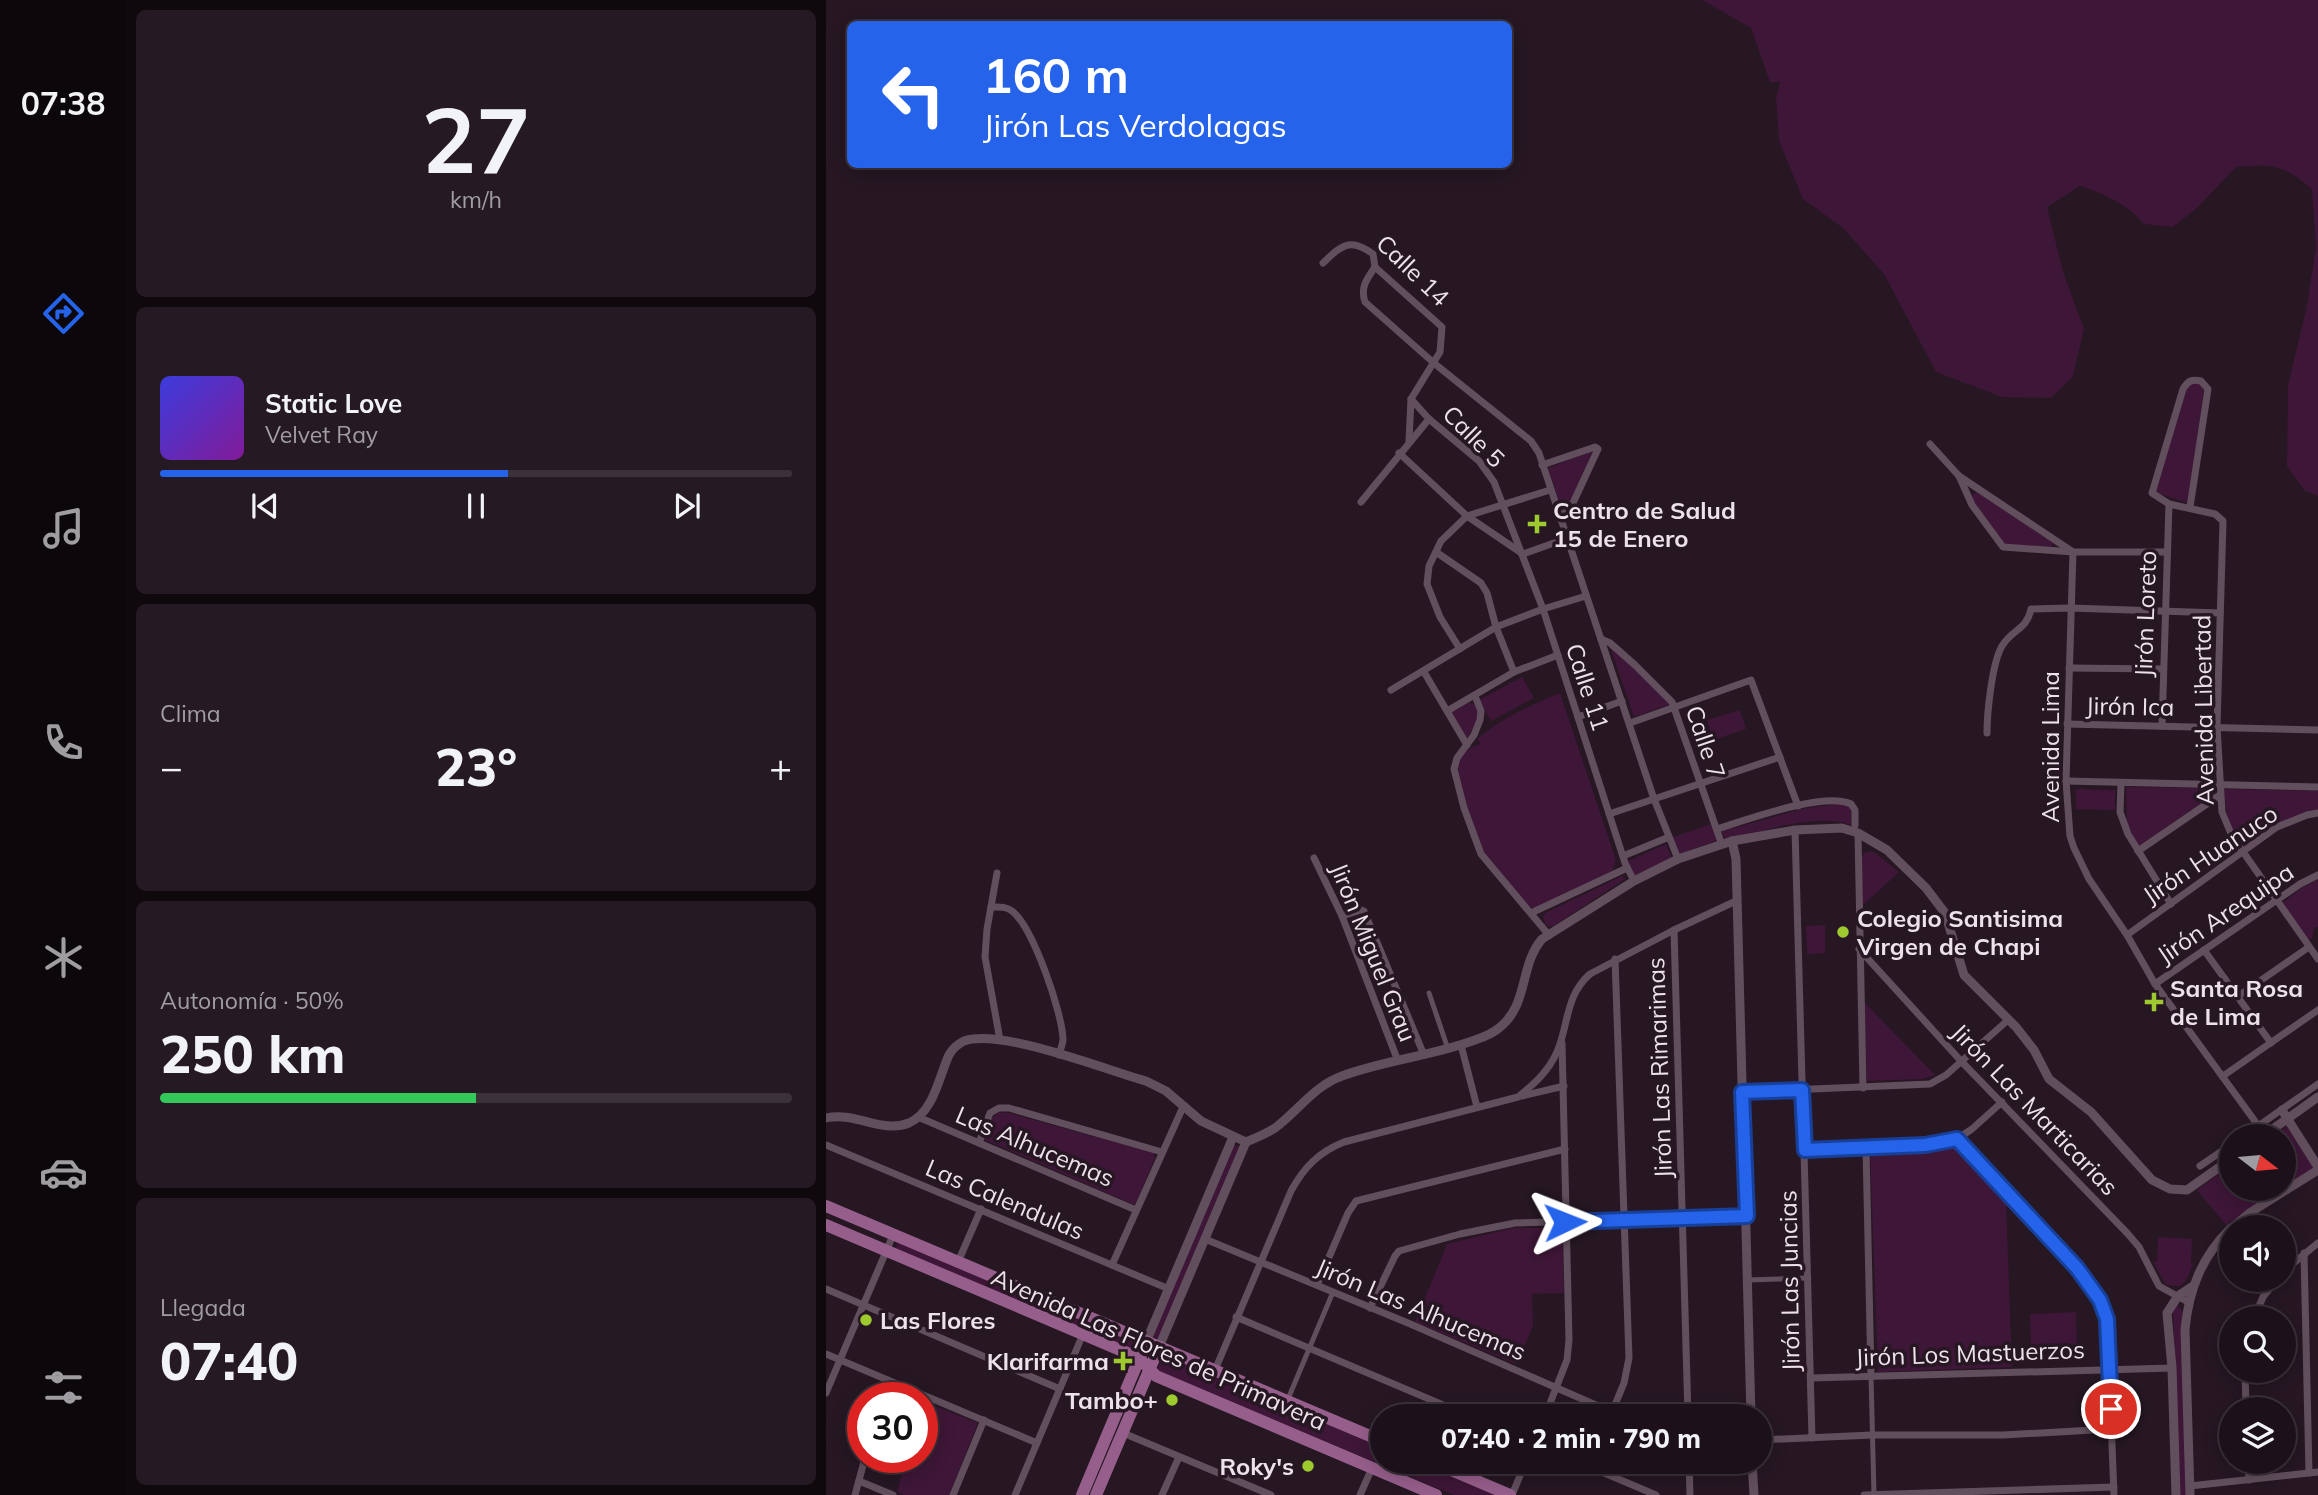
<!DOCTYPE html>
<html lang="es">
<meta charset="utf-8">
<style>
:root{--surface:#1c111a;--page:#251a23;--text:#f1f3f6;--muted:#a09da2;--line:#3a3139;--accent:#2563eb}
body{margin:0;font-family:Mulish,sans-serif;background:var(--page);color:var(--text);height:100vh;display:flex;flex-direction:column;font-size:26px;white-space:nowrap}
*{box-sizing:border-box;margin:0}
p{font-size:23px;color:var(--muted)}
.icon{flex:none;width:38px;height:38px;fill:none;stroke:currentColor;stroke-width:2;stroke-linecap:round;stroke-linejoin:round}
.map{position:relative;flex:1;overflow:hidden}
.panel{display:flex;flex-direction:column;gap:10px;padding:10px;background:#0f090e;width:700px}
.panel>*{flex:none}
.banner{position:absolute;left:21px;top:21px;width:665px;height:147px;border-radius:10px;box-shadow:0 4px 18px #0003,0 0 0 2px var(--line);background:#2563eb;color:#fff;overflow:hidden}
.needle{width:46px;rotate:106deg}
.controls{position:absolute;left:1393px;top:1124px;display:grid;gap:14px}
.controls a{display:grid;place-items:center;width:77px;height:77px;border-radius:50%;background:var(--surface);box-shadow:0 4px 18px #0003,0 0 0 2px var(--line);font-size:35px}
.speed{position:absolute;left:21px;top:1382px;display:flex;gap:14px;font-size:35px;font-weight:700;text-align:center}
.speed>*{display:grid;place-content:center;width:91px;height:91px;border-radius:50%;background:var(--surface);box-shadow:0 4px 18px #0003,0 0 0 2px var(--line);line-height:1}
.speed .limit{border:10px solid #d22;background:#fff;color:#111}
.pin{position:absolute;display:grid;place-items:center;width:60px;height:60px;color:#fff;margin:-30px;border:4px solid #fff;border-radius:50%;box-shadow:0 2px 7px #0007}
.me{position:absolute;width:77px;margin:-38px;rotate:88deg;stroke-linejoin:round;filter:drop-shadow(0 0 5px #0008)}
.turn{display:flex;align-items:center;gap:24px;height:147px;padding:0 21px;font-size:32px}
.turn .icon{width:91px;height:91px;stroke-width:2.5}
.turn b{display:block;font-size:49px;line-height:60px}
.big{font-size:52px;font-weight:800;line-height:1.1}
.panel .card{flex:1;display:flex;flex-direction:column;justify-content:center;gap:10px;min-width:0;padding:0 24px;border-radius:10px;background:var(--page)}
.panel .dial{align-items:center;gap:0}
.dial b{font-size:91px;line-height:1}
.song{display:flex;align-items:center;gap:21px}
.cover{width:84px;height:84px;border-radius:10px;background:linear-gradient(135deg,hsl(240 70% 55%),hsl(290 70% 35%))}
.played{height:7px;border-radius:4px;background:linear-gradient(90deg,var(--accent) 55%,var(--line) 55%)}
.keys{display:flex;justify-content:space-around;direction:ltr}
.heat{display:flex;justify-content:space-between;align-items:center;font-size:38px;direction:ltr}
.charge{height:10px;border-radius:5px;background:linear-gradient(90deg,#34c759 50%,var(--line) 0)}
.trip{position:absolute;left:544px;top:1404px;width:402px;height:70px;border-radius:35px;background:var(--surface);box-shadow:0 4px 18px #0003,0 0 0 2px var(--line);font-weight:800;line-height:70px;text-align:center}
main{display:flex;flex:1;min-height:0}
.menu{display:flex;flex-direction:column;width:126px;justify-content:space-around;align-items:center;background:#0b070a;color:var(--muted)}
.menu .icon{width:49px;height:49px}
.menu .on{color:var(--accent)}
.menu b{font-size:32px;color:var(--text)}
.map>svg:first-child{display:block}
.green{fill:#3e1637}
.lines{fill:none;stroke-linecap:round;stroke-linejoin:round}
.pedestrian{stroke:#624f5d;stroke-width:5}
.minor{stroke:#624f5d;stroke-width:7}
.tertiary{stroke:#624f5d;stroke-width:9}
.primary{stroke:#965e8b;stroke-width:12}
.route-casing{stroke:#184099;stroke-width:18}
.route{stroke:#2563eb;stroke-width:12}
.poi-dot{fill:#9eca2f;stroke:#261723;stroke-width:2.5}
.labels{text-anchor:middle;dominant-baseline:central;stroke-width:7;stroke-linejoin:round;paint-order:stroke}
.street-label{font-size:24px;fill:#ede2ea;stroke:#261723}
.poi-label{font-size:24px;font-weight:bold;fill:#ede2ea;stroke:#261723;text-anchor:start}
</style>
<main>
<nav class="menu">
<b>07:38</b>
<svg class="icon on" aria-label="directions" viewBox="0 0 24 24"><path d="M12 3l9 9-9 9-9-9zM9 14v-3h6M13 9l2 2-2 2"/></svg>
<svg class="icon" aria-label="music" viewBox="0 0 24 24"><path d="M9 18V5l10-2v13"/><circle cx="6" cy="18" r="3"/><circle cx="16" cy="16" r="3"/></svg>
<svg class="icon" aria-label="phone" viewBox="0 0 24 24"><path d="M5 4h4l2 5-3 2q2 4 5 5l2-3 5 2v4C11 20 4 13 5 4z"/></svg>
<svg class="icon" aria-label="climate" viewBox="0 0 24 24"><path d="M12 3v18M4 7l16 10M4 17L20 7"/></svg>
<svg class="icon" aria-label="car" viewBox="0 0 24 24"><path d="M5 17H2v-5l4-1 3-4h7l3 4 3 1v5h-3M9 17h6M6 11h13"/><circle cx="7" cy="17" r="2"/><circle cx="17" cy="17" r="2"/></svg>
<svg class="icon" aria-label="filters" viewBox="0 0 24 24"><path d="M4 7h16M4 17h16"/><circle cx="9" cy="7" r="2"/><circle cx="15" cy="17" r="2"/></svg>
</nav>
<section class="panel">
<div class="card dial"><b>27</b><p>km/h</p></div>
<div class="card">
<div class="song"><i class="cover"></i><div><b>Static Love</b><p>Velvet Ray</p></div></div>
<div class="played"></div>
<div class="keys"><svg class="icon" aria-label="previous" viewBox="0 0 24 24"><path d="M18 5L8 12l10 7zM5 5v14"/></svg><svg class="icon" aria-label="pause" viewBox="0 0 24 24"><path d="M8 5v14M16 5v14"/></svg><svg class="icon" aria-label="next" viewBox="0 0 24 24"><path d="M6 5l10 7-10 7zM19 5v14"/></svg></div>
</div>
<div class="card"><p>Clima</p>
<div class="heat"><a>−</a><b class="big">23°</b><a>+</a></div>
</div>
<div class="card"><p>Autonomía · 50%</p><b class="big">250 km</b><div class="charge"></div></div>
<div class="card"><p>Llegada</p><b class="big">07:40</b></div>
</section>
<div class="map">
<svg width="1492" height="1495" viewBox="0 0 1492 1495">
<rect width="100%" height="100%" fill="#261723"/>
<g class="green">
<path d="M876,0H1492V496L1478,490L1461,466L1462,385L1480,310L1490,248L1486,189C1455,164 1450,164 1410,167L1372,207L1347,227L1318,224C1301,204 1279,194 1254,186L1221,207L1237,272L1258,329L1247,376L1225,398L1176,397L1110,372L1058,274L1017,228L977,199L953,141L950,99L954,82H944L925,28Z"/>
<path d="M1373,382L1378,389L1362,503L1328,492L1361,387L1365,383Z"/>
<path d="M767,450L744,503L736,510L722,468Z"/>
<path d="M1151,491L1227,543L1226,547L1176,544L1144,497Z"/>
<path d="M783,644L845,704L808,717Z"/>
<path d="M696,677L708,698L665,721L653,700Z"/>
<path d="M734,693L790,860L786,873L708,909L697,902L659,856L629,775C630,760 640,747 655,744L651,739C675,718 705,705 734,693Z"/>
<path d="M643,703H647L653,711L648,727L640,739L625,712Z"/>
<path d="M914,710L920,729L887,740L881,720Z"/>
<path d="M1300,787L1390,788V794L1312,847L1301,822Z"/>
<path d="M1250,789L1289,790V810L1250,809Z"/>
<path d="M1398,789L1492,791V810L1478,813L1417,847C1404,828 1399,812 1398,789Z"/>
<path d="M1016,803L1024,805L1026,814L1025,825C990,812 935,832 900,840L896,833L897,831L975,809Z"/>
<path d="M885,824L892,840L853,854L847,837Z"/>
<path d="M840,844L846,859L809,876L802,861Z"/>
<path d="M1040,852H1048L1073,872L1036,906L1035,857Z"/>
<path d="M796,876L799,879L726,927L720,925L717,917L719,913Z"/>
<path d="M1492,880V927L1488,928L1486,938L1481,941L1455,904L1477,887Z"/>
<path d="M999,925V953L981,954L980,926Z"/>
<path d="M1038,1002L1109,1075L1096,1079L1041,1081Z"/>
<path d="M174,1112L183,1113L328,1153L329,1158L309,1205L159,1140C157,1129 164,1117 174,1112Z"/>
<path d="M1461,1126L1488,1168L1458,1187V1136H1447Z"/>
<path d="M1130,1143L1180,1201L1186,1367L1052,1372L1044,1152L1102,1150Z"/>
<path d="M408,1145L413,1147L333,1339L325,1335Z"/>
<path d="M1405,1165V1188H1456L1400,1225L1371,1190Z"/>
<path d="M687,1228H736L738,1293L706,1294L707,1327L690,1364L589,1322L621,1244Z"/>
<path d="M1332,1237L1366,1239L1365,1263L1367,1264L1361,1279L1354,1286L1340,1285L1327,1262L1331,1261Z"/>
<path d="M72,1242L314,1345L311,1352L69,1249Z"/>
<path d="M1350,1304L1356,1310L1361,1495H1354L1347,1309Z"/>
<path d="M1250,1312L1251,1347L1205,1349L1204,1314Z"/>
<path d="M336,1355L556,1446V1461H592L672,1495H628L331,1371Z"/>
<path d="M96,1401L152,1423L123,1495H79L71,1492L80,1458H96Z"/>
</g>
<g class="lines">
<g class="pedestrian">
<path d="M603,993L622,1049"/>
<path d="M921,1280L983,1278"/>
<path d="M1045,1376L1048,1495"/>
<path d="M462,1399L507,1292"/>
</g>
<g class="minor">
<path d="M497,263C516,245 524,237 547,254L549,267L616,327L614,352L585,399L583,441"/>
<path d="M549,267C541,279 534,287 539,302L609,364L705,441L713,453L828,799L852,859"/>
<path d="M585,399L603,419L653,461L668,482L717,609L799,863L808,881"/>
<path d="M1104,444L1133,476L1247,552L1240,781L1244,836L1248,848L1263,879L1301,935L1329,984L1439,1135"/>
<path d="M573,453L641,516L697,554L739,539"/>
<path d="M716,465L769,447L772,449L747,503L734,519"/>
<path d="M1133,476L1146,505L1177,547L1247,552H1340"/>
<path d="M535,502L603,419"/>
<path d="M1364,507L1382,389L1375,381C1365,379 1362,381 1357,389L1326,493L1343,504L1389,514L1397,521L1391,726L1396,812L1406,836L1492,959"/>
<path d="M610,552L655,583L661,593L670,627L688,672"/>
<path d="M775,639L784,643L809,665L846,702L896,845"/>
<path d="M634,649L614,617L601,584L603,566L615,541L641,516L724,490"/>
<path d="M1243,668L1337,669"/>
<path d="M598,672L641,745"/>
<path d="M565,690L670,627L717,609L760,596"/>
<path d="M649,696L655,711L654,720L648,735L631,758L628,769L638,808L655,854L722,934"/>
<path d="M621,711L688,672L732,655"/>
<path d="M752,717L796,701"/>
<path d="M804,723L925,680L972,806"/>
<path d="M1241,724L1492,730"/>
<path d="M1336,726L1343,504"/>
<path d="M1161,733C1161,713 1166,663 1176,646C1186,629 1201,630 1205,609L1244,608L1394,613"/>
<path d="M1240,781L1492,787"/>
<path d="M1295,783L1294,812L1302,834L1345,904"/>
<path d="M783,814L954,757"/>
<path d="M891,829C920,820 999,791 1025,804L1029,810V825"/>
<path d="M969,830L986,1438"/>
<path d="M1032,833L1037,1088"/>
<path d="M1312,851L1394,795"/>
<path d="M797,856L843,837"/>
<path d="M488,858L516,916L572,1061"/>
<path d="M171,873L161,929L159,957L174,1040"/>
<path d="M165,907C173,907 179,906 186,911C207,927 236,1012 237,1039C237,1044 234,1050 233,1055"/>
<path d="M705,913L801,868"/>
<path d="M516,916L535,910L538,911L598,1055"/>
<path d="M848,930L862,1416"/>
<path d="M1301,935L1451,827L1481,815L1492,813"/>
<path d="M1033,949L1135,1061L1302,1234L1313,1247L1333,1286L1362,1302"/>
<path d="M1378,950L1445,1043"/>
<path d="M1329,984L1474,884L1492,875"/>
<path d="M1411,997L1483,947"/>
<path d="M635,1045L651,1107"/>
<path d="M1397,1076L1492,1010"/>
<path d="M916,1092L1104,1084L1120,1075L1182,1020"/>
<path d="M696,1096L738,1086"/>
<path d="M92,1117L310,1210"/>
<path d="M1418,1136L1492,1084"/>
<path d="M1131,1139L1251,1268L1274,1300L1281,1319L1288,1495"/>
<path d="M153,1143L164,1113L173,1108H183L336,1152"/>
<path d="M0,1145L343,1289"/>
<path d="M1040,1148L1045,1376"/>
<path d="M979,1150L1040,1148L1117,1142L1131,1139L1146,1129L1176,1102"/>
<path d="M1374,1166L1405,1145"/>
<path d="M379,1239L582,1323L795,1416"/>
<path d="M1478,1253L1483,1473"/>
<path d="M132,1262L155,1209"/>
<path d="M286,1265L357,1107"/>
<path d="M1458,1271L1492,1243"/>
<path d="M491,1285L522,1213L530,1201L739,1149"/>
<path d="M0,1289L234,1389"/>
<path d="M544,1308L569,1256L573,1251L634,1234L689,1223L921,1216"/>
<path d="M410,1317L643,1416"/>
<path d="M1428,1318L1437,1297L1451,1279"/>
<path d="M0,1354L211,1443"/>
<path d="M389,1370L465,1191C478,1167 493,1152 518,1142L692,1097C708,1084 722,1072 731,1052C743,1024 739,996 764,974L848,930L910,901"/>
<path d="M1419,1370L1420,1409"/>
<path d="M985,1378L1346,1368"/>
<path d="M0,1393L67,1235"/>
<path d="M56,1398L62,1380"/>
<path d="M786,1412L798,1383L803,1358L789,959"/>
<path d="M719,1416L741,1360L743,1340L736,1043"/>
<path d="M297,1433L445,1495"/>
<path d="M934,1440L1046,1435H1177L1285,1429"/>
<path d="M750,1461L830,1495"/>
<path d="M863,1461L864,1495"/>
<path d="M1422,1461L1423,1480"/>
<path d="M33,1481L67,1495"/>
<path d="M1364,1486L1492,1472"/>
<path d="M29,1495L39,1458"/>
<path d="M127,1495L158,1420"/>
<path d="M189,1495L257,1334"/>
<path d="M336,1495L353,1457"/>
<path d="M534,1495L546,1468"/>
<path d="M686,1495L700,1461"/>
<path d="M1038,1495L1288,1487"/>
</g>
<g class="tertiary">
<path d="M906,841L910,859L925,1416"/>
<path d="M1456,1110L1492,1167"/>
<path d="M0,1118C29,1111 55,1134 83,1123C108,1112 113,1076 123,1055C126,1049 132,1044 138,1041C175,1028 280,1070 320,1081L340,1091L375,1121L420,1142C430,1138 440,1134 449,1128C472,1111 488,1086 516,1076C559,1060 606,1056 649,1040C658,1037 666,1034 673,1028C703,1005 693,966 716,939L808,881L852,859L906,841L969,830L1016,828L1032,833L1061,850L1100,888L1119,913L1138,975L1190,1027L1208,1050L1223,1079L1265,1112L1326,1180L1344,1189L1361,1190L1405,1159"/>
<path d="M1437,1136L1492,1097"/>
<path d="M1407,1227L1425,1212L1492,1170"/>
<path d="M320,1342L407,1137"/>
<path d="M333,1347L420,1142"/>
<path d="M926,1461L928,1495"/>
<path d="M1350,1495L1346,1368L1341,1313L1352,1296L1367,1286"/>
<path d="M1364,1495L1359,1329C1363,1289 1376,1256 1405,1228"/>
</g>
<g class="primary">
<path d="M0,1206L556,1441"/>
<path d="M0,1225L313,1358L330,1376L610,1495"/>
<path d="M604,1461L684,1495"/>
<path d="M256,1495L316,1352"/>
<path d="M270,1495L333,1347"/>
</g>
</g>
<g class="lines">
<g class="route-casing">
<path id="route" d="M739,1222L921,1216L916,1092L976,1090L979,1150L1099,1145L1131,1139L1251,1268L1274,1300L1281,1319L1285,1409"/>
</g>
<use href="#route" class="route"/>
</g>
<g class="poi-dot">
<path d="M707.5 513.5h7v7h7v7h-7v7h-7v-7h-7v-7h7z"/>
<circle cx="1017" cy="932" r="7"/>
<path d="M1324.5 991.5h7v7h7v7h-7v7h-7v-7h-7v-7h7z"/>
<circle cx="40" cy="1320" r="7"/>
<path d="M293.5 1350.5h7v7h7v7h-7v7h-7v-7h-7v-7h7z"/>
<circle cx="346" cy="1400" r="7"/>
<circle cx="482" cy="1466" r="7"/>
</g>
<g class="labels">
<g class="street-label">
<text transform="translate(587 270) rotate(44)">Calle 14</text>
<text transform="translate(648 436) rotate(45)">Calle 5</text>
<text transform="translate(1319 614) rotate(-88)">Jirón Loreto</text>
<text transform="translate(762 687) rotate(72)">Calle 11</text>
<text transform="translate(1304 706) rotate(1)">Jirón Ica</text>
<text transform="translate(1377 710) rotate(-91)">Avenida Libertad</text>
<text transform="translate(880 742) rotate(71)">Calle 7</text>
<text transform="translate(1224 747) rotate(-90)">Avenida Lima</text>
<text transform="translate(1384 854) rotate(-34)">Jirón Huanuco</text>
<text transform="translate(1399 913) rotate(-34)">Jirón Arequipa</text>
<text transform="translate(548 952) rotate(68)">Jirón Miguel Grau</text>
<text transform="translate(833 1068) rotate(-92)">Jirón Las Rimarimas</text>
<text transform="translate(1209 1109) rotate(46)">Jirón Las Marticarias</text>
<text transform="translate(209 1146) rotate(23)">Las Alhucemas</text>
<text transform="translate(179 1199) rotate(23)">Las Calendulas</text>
<text transform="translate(963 1281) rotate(-91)">Jirón Las Juncias</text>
<text transform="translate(595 1309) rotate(23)">Jirón Las Alhucemas</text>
<text transform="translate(333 1349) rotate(24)">Avenida Las Flores de Primavera</text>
<text transform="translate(1144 1353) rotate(-2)">Jirón Los Mastuerzos</text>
</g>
<g class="poi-label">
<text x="727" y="510">Centro de Salud<tspan x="727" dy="28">15 de Enero</tspan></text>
<text x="1031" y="918">Colegio Santisima<tspan x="1031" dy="28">Virgen de Chapi</tspan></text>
<text x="1344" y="988">Santa Rosa<tspan x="1344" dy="28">de Lima</tspan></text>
<text x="54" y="1320">Las Flores</text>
<text x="283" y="1361" text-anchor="end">Klarifarma</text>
<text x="332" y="1400" text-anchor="end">Tambo+</text>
<text x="468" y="1466" text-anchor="end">Roky's</text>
</g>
</g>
</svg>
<div class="controls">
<a><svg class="needle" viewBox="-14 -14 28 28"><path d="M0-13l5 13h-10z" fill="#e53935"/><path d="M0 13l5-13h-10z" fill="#a09da2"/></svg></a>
<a><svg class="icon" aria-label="sound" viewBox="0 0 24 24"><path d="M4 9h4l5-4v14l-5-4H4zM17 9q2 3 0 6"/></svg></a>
<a><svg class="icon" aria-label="search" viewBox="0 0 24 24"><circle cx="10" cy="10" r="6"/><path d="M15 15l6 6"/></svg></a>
<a><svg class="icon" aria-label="layers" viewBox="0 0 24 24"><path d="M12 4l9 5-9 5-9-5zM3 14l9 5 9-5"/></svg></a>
</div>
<div class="speed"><div class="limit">30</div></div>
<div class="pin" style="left:1285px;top:1409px;background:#d93025"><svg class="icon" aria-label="arrive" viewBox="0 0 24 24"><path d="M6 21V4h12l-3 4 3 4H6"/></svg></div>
<svg class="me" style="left:739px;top:1222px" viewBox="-20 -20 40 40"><path d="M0-17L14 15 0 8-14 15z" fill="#2563eb" stroke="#fff" stroke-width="4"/></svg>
<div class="trip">07:40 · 2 min · 790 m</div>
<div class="banner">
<div class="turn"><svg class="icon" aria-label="left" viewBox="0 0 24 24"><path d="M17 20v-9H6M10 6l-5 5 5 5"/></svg><div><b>160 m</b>Jirón Las Verdolagas</div></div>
</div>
</div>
</main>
